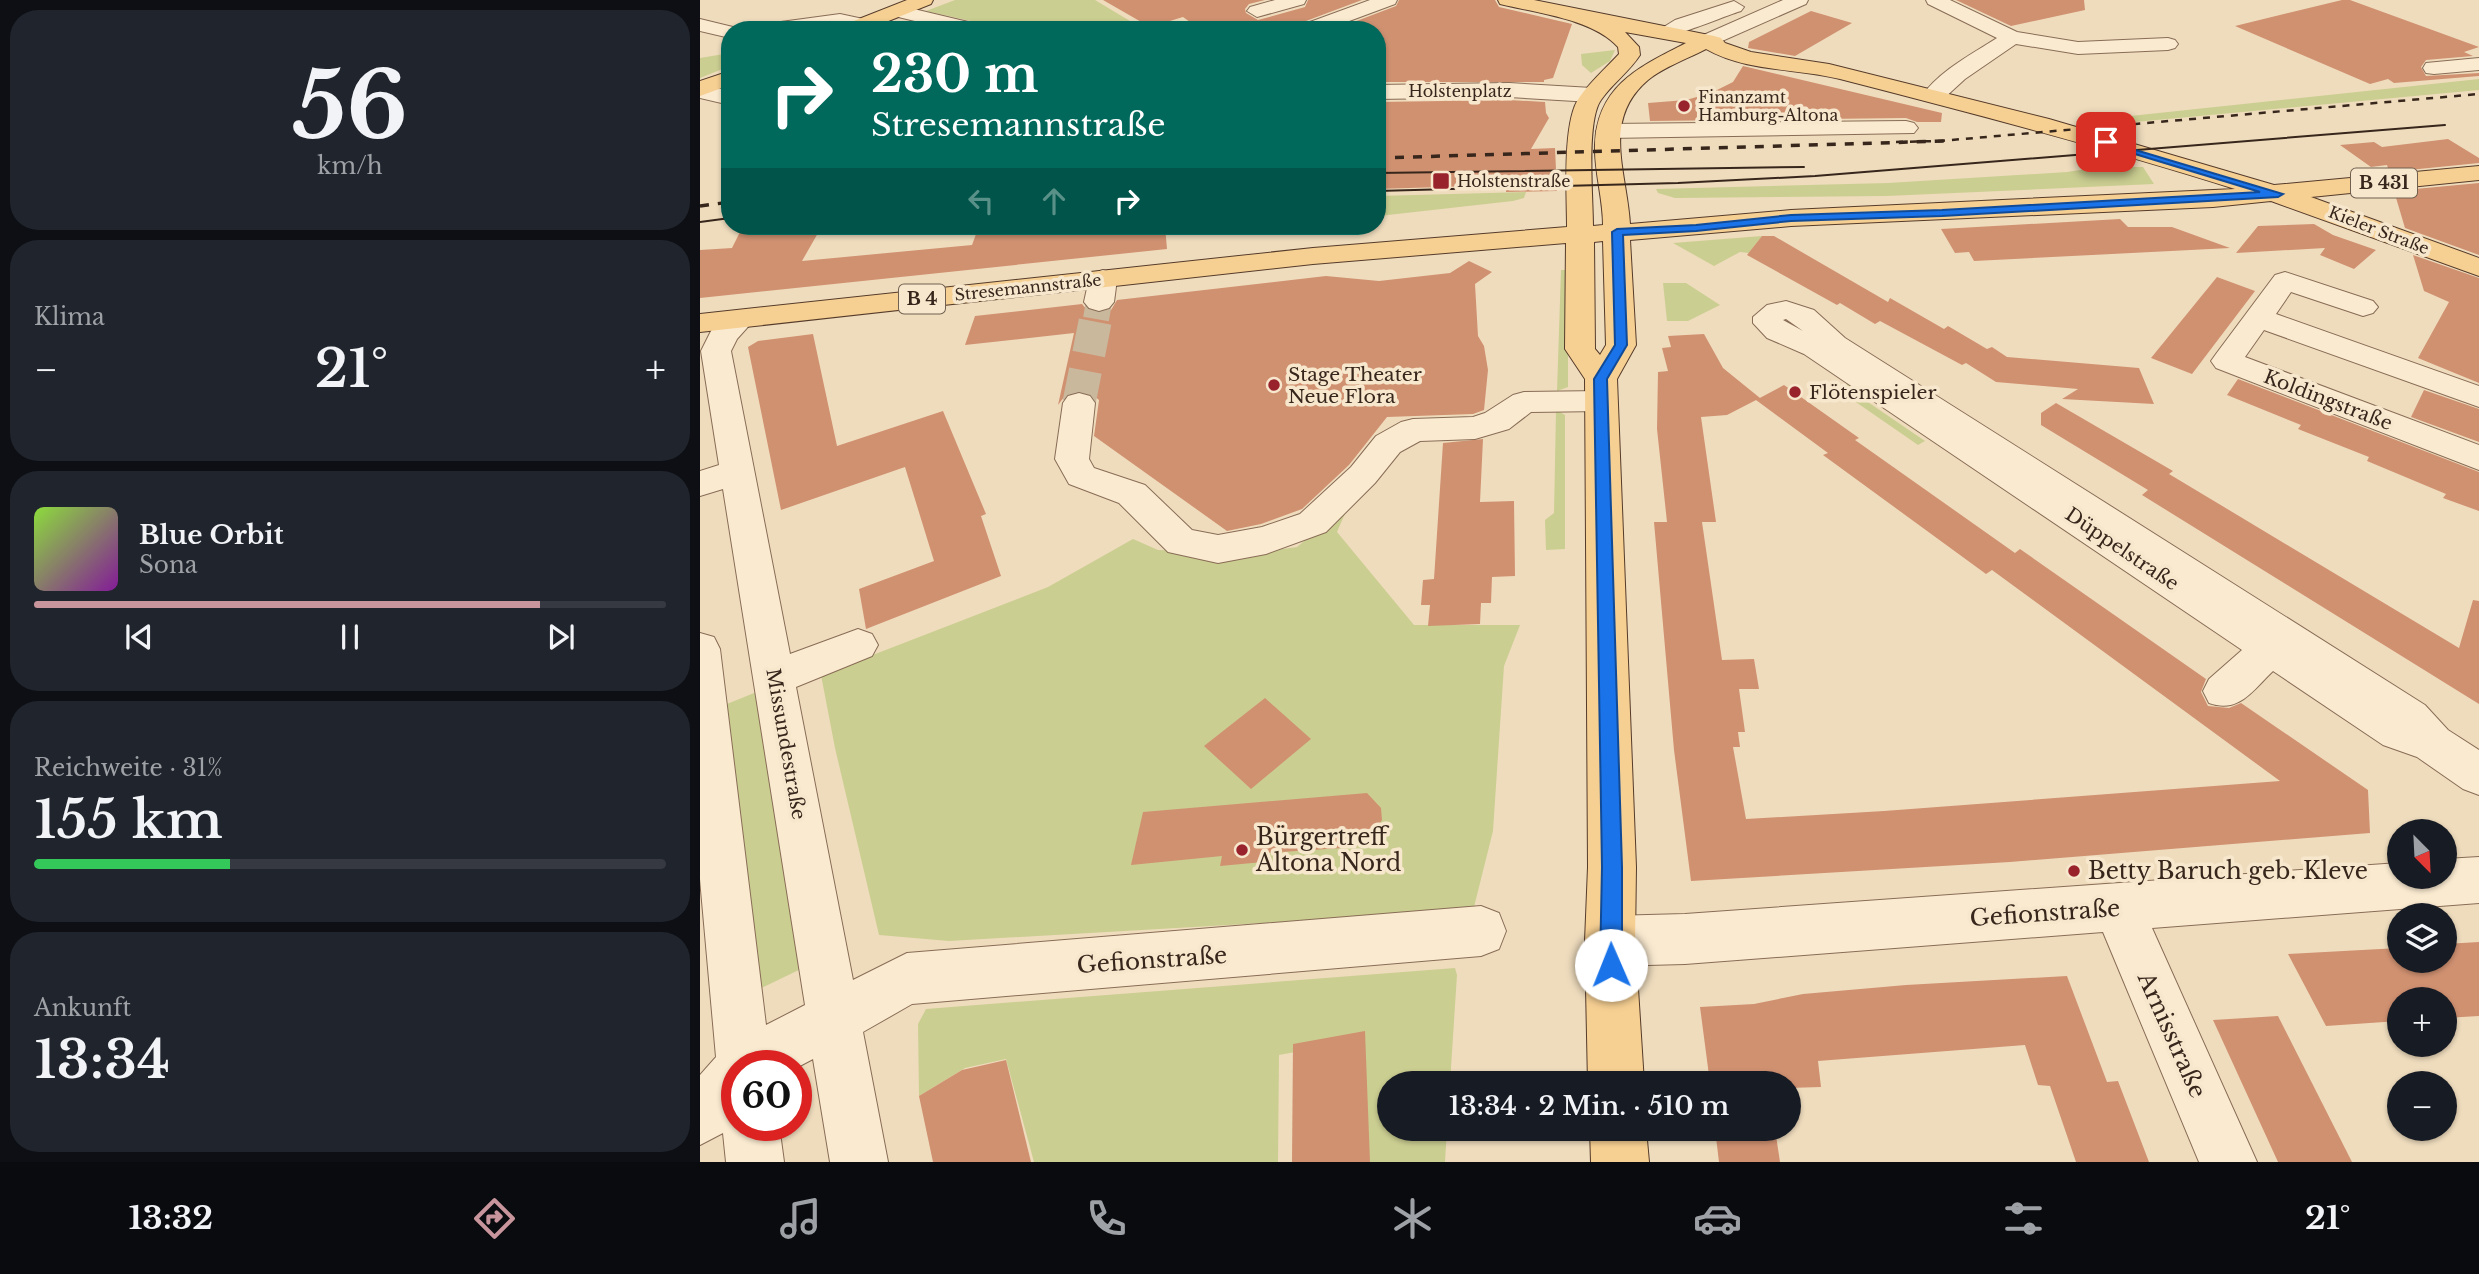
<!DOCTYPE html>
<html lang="de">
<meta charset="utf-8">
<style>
:root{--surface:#171b24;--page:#20242c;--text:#f1f3f6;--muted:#9ea1a6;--line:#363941;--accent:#c9959c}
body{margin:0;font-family:"Libre Baskerville",serif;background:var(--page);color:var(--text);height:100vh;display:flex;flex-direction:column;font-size:26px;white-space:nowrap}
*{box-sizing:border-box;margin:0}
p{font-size:23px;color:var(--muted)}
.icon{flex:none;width:38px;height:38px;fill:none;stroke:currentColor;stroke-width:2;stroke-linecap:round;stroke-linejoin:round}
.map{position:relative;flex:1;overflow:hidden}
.side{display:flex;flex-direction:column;gap:10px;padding:10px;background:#0d0f14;width:700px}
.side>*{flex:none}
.hud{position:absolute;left:21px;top:21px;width:665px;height:214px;border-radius:28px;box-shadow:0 2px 5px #0004;background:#00695c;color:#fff;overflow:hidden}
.needle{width:46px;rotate:156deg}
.tools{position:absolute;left:1687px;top:819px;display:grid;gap:14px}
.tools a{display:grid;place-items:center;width:70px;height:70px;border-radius:50%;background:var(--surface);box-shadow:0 2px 5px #0004;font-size:35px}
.speed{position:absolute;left:21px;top:1050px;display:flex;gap:14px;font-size:35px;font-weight:700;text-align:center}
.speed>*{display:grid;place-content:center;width:91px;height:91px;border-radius:50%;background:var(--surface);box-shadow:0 2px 5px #0004;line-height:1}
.speed .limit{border:10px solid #d22;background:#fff;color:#111}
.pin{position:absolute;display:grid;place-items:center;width:60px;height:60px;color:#fff;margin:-30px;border-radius:14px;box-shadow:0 4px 10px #0006}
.me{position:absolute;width:77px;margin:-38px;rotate:359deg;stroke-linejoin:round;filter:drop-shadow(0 0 5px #0008)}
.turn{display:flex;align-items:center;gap:24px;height:147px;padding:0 35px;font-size:32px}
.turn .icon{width:91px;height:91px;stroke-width:2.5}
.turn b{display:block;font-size:49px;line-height:60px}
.lanes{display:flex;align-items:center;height:66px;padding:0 35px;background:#0003;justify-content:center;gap:35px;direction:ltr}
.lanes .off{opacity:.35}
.big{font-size:52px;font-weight:600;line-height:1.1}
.side .widget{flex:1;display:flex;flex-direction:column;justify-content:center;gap:10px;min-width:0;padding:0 24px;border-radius:28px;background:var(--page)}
.side .dial{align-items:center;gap:0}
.dial b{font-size:91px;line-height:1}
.song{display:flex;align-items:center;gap:21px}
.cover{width:84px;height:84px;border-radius:10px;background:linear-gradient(135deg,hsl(90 70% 55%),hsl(290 70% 35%))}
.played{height:7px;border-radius:4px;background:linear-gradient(90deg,var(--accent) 80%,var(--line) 80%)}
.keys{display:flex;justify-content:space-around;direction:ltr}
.heat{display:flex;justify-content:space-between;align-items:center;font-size:38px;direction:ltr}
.charge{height:10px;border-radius:5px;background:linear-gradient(90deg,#34c759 31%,var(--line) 0)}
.trip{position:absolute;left:677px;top:1071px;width:424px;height:70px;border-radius:35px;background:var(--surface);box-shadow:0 2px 5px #0004;font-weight:600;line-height:70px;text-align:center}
.dock{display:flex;height:112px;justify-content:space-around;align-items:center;background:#090b0e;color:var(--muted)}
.dock .icon{width:49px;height:49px}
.dock .current{color:var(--accent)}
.dock b{font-size:32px;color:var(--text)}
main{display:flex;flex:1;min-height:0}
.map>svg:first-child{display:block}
.green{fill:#cbce91}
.building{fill:#d09171}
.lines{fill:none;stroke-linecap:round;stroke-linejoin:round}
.minor-tunnel-far1{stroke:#cab89d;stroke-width:26;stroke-dasharray:26 13;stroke-linecap:butt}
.minor-tunnel{stroke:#cab89d;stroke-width:33;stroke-dasharray:33 17;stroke-linecap:butt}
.minor-casing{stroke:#886c56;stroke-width:2}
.major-casing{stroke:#553b2a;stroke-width:2}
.minor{fill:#faead0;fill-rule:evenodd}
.major{fill:#f6cf92;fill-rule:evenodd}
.tram{stroke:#37261b;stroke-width:2}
.rail-far1{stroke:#37261b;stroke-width:2.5;stroke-dasharray:7 7;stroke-linecap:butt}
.rail{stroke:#37261b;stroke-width:3.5;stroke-dasharray:9 9;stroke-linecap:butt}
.route{fill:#1a73e8;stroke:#114b97;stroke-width:2}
.poi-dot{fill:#99232d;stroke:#f7e7cd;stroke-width:2.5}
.labels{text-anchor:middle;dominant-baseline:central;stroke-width:7;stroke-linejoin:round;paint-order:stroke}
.far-street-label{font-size:16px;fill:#37261b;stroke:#f7e7cd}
.far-poi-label{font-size:16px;fill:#37261b;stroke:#f7e7cd;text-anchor:start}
.shield{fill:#f7e7cd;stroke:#716050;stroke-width:2}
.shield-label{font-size:18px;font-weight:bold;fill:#37261b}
.poi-label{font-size:19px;fill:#37261b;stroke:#f7e7cd;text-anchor:start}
.street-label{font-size:19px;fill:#37261b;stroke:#f7e7cd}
.near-poi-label{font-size:23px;fill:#37261b;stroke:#f7e7cd;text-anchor:start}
.near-street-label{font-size:23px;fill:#37261b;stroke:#f7e7cd}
</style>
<main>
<section class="side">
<div class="widget dial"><b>56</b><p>km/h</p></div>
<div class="widget"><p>Klima</p>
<div class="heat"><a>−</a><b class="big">21°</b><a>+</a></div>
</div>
<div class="widget">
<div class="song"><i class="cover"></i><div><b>Blue Orbit</b><p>Sona</p></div></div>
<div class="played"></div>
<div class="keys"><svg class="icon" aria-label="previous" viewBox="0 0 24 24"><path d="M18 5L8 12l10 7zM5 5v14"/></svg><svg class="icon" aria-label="pause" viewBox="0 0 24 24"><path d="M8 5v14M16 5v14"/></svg><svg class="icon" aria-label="next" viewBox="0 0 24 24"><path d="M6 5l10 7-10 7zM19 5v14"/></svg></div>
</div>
<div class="widget"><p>Reichweite · 31%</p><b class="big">155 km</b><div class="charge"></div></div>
<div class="widget"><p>Ankunft</p><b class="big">13:34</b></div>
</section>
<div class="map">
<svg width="1779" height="1162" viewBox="0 0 1779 1162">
<rect width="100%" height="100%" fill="#efdcbd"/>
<g class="green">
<path d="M255,0H395L445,30H311L226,11Z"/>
<path d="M915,50L910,61L891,73L882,65L881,54Z"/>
<path d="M30,53V66L0,78V58Z"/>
<path d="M1779,79V90L1392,126L1402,119Z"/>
<path d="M1400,167H1443L1454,184L1187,196L975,198L958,193L956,189L1188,183L1367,172Z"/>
<path d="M826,192L824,198L813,201L679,216L677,214V196Z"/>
<path d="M1062,236L1049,253L1040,252L1014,266L973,243Z"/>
<path d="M861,270H868V387L857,391Z"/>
<path d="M963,283H986L1020,305L988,321H967Z"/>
<path d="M1155,379L1163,385L1159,396L1225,441L1218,445L1137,389Z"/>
<path d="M856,410L865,415V549L846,550L845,520L854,513Z"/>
<path d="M654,493L637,532L714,625H820L804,666L793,831L773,911L249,941L179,935L135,748L121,675L348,587L433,539L458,550L553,553L597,547L629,520Z"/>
<path d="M64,689L105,967L53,992L22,706Z"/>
<path d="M755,968L757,975L750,1083H690V1129H747L745,1162H667L661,1040L579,1055L578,1162H334L306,1059L265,1068L219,1096L218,1024L226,1009Z"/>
</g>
<g class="building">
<path d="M403,0H565L549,4L545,9L546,13L558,20L605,7L608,0H662L598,24L594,30H501L483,17L450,27Z"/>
<path d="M699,0H795L799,7L872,24L853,78L844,80V82H677V30H633L696,6Z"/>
<path d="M1256,0H1384L1385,10L1311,26Z"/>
<path d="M1642,0H1650L1779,47L1764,52L1773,56L1726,60L1721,67L1726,76L1779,73V76L1694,83L1688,79L1670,84L1535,26Z"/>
<path d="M1111,11L1152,23L1095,56L1048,48L1049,42Z"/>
<path d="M1043,66L1242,113L1241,122H1217L1206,118L950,121L948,103L986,100L1011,93L1033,82Z"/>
<path d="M809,100L845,102L846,113L849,118L831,149L855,148L857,191L806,192V185L677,189V102Z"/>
<path d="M1748,139L1779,158V163L1689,172L1687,165L1671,167L1640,145L1674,142L1682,147Z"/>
<path d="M1779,183V255L1705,228L1694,191Z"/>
<path d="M1420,219L1428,227H1472L1530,248L1274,261L1269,252L1255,253L1241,229Z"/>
<path d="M1614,224L1633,235L1676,250L1654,269L1620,255L1625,248L1536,253L1558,226Z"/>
<path d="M79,226H122L102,261L272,245L279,226H465L467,249L0,298V250L32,248L42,228Z"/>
<path d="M1062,236H1074L1188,302L1190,298L1244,329L1248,326L1287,349L1292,347L1307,357L1439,368L1454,404L1362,399L1378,389L1296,382L1266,363L1262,365L1180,321L1175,324L1140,303L1137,305L1047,255Z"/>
<path d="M1713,255L1779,278V383L1718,358L1749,302L1724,291Z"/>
<path d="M769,261L792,272L775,284L778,336L784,346L788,370L784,410L773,414L687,417L649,465L602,509L561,524L527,531L394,436L399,400L392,394L380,390L367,393L358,405L374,333L265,345L275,316L382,304L388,311L400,314L411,310L417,300L626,276L679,281L750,273Z"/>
<path d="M1517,277L1555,291L1492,374L1451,358Z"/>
<path d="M113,334L137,446L243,411L286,514L281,516L301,576L166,629L159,589L234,561L205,467L81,510L48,347L58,341Z"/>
<path d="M1004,334L1023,368L1060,398L1027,415L1001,417L1016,522H1002L1022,660L1054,659L1059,689H1039L1045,732H1038L1040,747H1033L1046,819L1184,811L1580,781L1292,570L1286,574L1123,455L1128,453L1056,400L1084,385L1159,438L1155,440L1315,553L1320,549L1506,679L1501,692L1508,706L1529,708L1541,703L1668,790L1670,833L1310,862L991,881L974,750L954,522H967L957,429L958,372L968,371L962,348L971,347L968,336Z"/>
<path d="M1538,379L1779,472V511L1743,498L1746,494L1667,461L1669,457L1598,429L1601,425L1527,395Z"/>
<path d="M1724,390L1779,409V442L1711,417Z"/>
<path d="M1356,403L1473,471L1469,474L1759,648L1773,600L1779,601V704L1442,495L1448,490L1341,425V413Z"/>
<path d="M783,439L780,502L814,501L815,576L792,577L791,603H781L780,624L728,626L730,605H721L723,580L734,579L743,443Z"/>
<path d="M565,698L611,739L551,789L504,746Z"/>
<path d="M667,793L681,808L682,820L675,830L658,838L657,847L565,853L563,862L520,866L522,856L431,865L443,812Z"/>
<path d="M1779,942V1016L1745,1018V999H1699V1021L1626,1026L1588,954L1699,948V961H1745V944Z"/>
<path d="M1367,976L1407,1082L1418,1081L1449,1162H1376L1350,1086L1338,1085L1325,1045L1118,1061L1121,1087L1088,1088V1083H1010L1000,1007L1054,1004L1103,994L1206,985Z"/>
<path d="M1578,1016L1652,1162H1578L1513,1020Z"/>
<path d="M665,1031L670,1162H592L593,1044Z"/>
<path d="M306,1060L331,1162H233L219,1096L262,1070Z"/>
<path d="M1015,1129H1075L1080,1162H1019Z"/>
</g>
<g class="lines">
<path class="minor-tunnel-far1" d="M396,319L399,302"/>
<path class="minor-tunnel" d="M379,403L396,317"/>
<g class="minor-casing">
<g id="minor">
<path d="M575,0H606L604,4L557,17L547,11L550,7Z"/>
<path d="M670,0H697L695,4L625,30H596L599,26Z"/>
<path d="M1083,0H1108L1106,4L1013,45H999L996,41L999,37Z"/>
<path d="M1226,0H1250L1317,32L1378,42L1468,38L1475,40L1478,44L1475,48L1468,50L1378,54L1316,44L1265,79L1241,101H1225L1222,96C1239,71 1272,54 1297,38L1228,4Z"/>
<path d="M1034,1L1044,7L1041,11C1024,16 969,40 957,37L954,33L975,20Z"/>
<path d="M197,5L285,26L288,30H252L190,15L187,11Z"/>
<path d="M140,14L168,20L171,24L162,30C127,25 91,30 56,30L66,24Z"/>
<path d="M0,19L37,28L38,30H30V38L0,31Z"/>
<path d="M1779,58V70L1734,74L1726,73L1723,68L1726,63Z"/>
<path d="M809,83L892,88L900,90L903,95L900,100L892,102L809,97L677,99V85Z"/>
<path d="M0,84L30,91V105L0,98Z"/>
<path d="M1206,121L1214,123L1218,128L1214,133L908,138L900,136L896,131L900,126L908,124Z"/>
<path d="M403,270L413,273L417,279L414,302L409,308L399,311L389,308L384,302L389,279L393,273Z"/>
<path d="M1585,272L1673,301L1678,307L1673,313L1663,316L1591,292L1576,314L1779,386V407L1564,330L1545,357L1779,445V470L1516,368L1511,361L1516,354L1575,275Z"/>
<path d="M1086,301L1114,310L1145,338L1725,705L1748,730L1779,750V795L1763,789L1717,757L1683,745L1573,671C1553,690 1539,714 1509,703L1503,691L1509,679L1542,650L1104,354L1067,338L1053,323V317L1067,305ZM1086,319L1103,331L1083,320Z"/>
<path d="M40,310L50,313L55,319L37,339L31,351L90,654L158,629L172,634L178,645L172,656L96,687L153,980L207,953L781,906L799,913L806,931L799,949L781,956L212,1004L163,1032L188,1162H130L113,1059L96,1068V1066H37V1125H79L84,1162H26L23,1133L0,1145V1075L16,1057L0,879V633L14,637L20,649L66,1025L105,1005L23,489L0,496V471L19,465L1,351L12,329L30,313Z"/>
<path d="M901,391L912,394L917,401L912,408L901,411L831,412L809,429L775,439L720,441L700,452L675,483L626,532L566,554L518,563L468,552L419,503L369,484L355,459L363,403L368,396L379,393L390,396L395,403L389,459L394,468L445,485L492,530L518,535L562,527L600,514L651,467L676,436L701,422L713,419L773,417L785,413L813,395L824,392Z"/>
<path d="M1779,857V903L1452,928L1557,1162H1499L1403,932L985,964L910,966L892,959L885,941L892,923L910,916L985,914L1699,863V877H1745V859Z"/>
</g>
</g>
<g class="major-casing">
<g id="major">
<path d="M207,0H233L231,4L166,30H138L141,26Z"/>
<path d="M798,0H834L1014,36L1021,38L1025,43L1051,52L1129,64L1349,119L1574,185L1779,166V180L1611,197L1779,258V276L1571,201L1513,207L1091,226L930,240L936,345L917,379L936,867L935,941L944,1083H888L885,941L888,867L885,379L865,349L866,243L613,264L0,332V314L613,248L867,227C867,196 862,122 879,98C890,82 906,68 919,54L918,47C893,19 836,13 800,4ZM925,32L986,43C941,66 897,85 895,145C894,171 903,198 903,225L893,226C893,198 886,121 901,100C912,84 929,72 940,55L939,47ZM1006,49C1046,72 1096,68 1140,79C1272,113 1405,148 1535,189L1091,210L930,224C927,172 901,120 948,80C964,67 987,59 1006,49ZM903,241L906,345L900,355L895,349L894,242Z"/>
<path d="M30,71V85L0,96V81Z"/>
<path d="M890,1129H946L949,1162H891Z"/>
</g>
</g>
<use href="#minor" class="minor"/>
<use href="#major" class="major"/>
<g class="tram">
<path d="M677,173L1104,167"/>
<path d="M677,191L978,183L1115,176L1745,125"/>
<path d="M0,222L30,218"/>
</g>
<path class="rail-far1" d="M1196,142L1240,141L1779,94"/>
<g class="rail">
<path d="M677,158L1245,141"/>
<path d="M0,206L30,202"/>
</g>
</g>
<path class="route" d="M1402,140L1583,194L1578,197L1242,216L1091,221L996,231L923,235L927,345L907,379L922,867V965L918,972L911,975L903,972L900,965L902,867L894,379L915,345L912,232L917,229L996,225L1091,215L1242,210L1560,192L1402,144Z"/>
<g class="poi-dot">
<circle cx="984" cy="106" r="7"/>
<rect x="732" y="172" width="18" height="18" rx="3.5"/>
<circle cx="574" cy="385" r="7"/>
<circle cx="1095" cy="392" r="7"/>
<circle cx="542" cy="850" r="7"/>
<circle cx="1374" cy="871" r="7"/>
</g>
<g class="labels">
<g class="far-street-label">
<text x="760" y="91">Holstenplatz</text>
<text transform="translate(1679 230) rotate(21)">Kieler Straße</text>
<text transform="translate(328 287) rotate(-6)">Stresemannstraße</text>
</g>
<g class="far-poi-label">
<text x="998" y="97">Finanzamt<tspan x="998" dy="18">Hamburg-Altona</tspan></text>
<text x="757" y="181">Holstenstraße</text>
</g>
<g class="shield">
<rect x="1651" y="168.5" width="66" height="29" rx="5"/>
<rect x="199" y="284.5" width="46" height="29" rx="5"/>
</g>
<g class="shield-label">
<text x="1684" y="183">B 431</text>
<text x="222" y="299">B 4</text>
</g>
<g class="poi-label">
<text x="588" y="374">Stage Theater<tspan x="588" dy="22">Neue Flora</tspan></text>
<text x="1109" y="392">Flötenspieler</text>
</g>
<g class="street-label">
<text transform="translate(1628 400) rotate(21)">Koldingstraße</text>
<text transform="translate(1422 549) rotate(34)">Düppelstraße</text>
<text transform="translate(86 744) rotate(80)">Missundestraße</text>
</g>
<g class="near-poi-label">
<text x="556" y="837">Bürgertreff<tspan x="556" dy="26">Altona Nord</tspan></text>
<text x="1388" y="871">Betty Baruch geb. Kleve</text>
</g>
<g class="near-street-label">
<text transform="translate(1345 913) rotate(-4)">Gefionstraße</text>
<text transform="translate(452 960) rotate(-4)">Gefionstraße</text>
<text transform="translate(1472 1035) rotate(66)">Arnisstraße</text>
</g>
</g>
</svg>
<div class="tools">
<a><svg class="needle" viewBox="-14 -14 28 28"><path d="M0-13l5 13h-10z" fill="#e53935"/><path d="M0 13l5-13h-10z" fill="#9ea1a6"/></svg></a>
<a><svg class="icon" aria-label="layers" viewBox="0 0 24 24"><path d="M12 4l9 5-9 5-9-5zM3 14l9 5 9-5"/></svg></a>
<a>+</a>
<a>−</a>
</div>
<div class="speed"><div class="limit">60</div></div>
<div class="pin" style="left:1406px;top:142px;background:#d93025"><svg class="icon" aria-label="arrive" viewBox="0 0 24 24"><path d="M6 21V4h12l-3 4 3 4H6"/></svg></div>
<svg class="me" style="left:911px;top:965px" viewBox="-20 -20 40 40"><circle r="19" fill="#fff"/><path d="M0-13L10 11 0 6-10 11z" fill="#1a73e8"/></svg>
<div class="trip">13:34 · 2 Min. · 510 m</div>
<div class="hud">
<div class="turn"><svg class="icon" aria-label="right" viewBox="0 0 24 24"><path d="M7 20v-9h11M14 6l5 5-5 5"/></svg><div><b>230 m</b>Stresemannstraße</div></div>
<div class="lanes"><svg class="icon off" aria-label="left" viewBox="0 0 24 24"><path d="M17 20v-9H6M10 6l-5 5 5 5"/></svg><svg class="icon off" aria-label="ahead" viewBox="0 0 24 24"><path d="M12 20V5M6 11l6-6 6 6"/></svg><svg class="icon" aria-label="right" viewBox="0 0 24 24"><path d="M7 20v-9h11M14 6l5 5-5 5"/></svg></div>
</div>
</div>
</main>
<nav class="dock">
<b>13:32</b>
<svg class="icon current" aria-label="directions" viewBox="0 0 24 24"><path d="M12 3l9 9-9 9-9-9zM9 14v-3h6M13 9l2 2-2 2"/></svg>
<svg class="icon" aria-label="music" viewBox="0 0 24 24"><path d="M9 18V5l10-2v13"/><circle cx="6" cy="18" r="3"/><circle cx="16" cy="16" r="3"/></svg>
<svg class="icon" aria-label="phone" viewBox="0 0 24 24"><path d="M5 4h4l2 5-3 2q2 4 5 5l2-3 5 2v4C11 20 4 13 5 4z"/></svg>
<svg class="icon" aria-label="climate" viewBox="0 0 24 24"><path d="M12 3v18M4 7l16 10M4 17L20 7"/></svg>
<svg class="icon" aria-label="car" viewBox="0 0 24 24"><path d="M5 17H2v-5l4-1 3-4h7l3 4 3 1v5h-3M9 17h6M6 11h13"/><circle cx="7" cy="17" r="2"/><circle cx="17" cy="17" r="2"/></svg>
<svg class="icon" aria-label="filters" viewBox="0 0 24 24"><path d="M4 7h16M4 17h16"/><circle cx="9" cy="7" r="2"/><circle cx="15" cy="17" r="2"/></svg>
<b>21°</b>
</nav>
